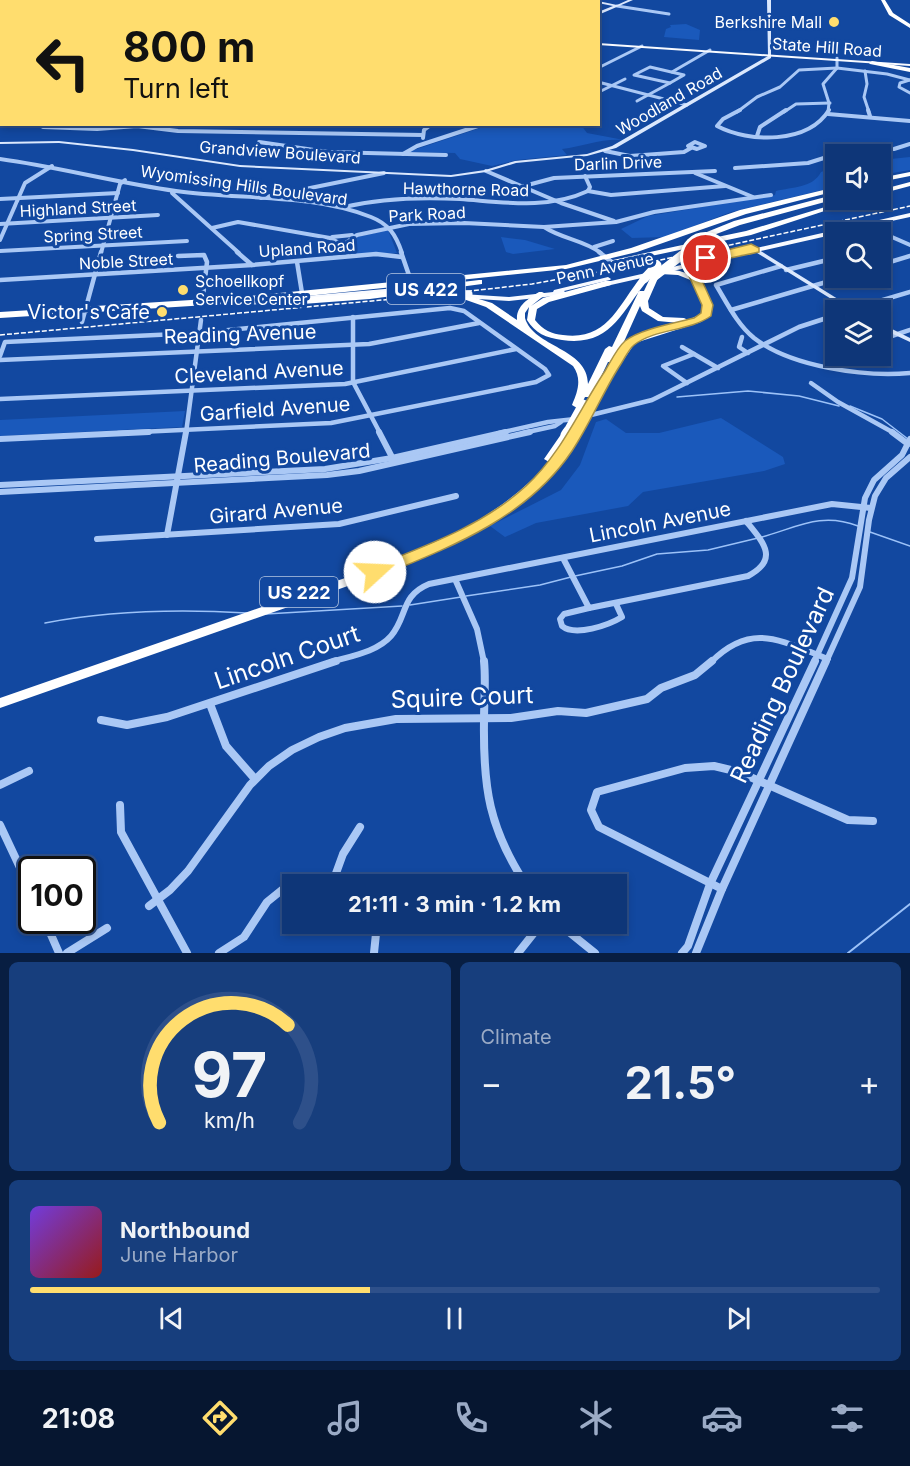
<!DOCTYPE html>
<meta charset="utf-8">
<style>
:root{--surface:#0e3678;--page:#173e7d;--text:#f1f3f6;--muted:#9babc6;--line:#2e508a;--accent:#ffdd6e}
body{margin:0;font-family:Inter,sans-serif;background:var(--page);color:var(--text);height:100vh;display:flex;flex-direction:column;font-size:22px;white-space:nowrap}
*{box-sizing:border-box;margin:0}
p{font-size:20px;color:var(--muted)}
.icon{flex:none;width:33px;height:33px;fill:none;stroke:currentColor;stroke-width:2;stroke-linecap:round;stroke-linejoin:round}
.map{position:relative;height:953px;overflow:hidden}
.side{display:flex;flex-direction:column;gap:9px;padding:9px;background:#081e42;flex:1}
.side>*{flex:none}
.hud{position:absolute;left:0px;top:0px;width:600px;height:126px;box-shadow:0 3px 9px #0003,0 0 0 2px var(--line);background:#ffdd6e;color:#111;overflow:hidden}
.controls{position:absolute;left:825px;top:144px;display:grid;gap:12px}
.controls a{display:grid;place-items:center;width:66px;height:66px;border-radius:0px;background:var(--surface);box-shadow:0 3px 9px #0003,0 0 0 2px var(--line);font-size:30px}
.speed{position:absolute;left:18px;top:856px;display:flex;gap:12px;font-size:30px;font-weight:700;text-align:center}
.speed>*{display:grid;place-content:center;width:78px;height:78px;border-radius:50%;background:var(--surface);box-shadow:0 3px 9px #0003,0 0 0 2px var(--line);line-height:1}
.speed .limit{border:3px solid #111;border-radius:9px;background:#fff;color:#111}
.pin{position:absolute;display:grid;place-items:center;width:51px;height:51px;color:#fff;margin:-26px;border:3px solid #fff;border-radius:50%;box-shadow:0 2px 6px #0007}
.me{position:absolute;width:66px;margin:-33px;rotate:70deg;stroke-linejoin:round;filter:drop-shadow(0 0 4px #0008)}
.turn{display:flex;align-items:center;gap:21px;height:126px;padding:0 24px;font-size:27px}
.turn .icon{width:78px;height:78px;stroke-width:2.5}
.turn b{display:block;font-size:42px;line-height:51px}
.big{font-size:45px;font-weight:700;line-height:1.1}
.side .tile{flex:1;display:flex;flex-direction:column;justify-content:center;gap:9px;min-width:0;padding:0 21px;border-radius:9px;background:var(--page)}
.side .dial{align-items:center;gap:0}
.dial svg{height:156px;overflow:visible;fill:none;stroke:var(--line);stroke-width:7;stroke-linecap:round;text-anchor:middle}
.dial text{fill:var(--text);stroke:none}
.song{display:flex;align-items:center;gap:18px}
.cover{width:72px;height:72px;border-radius:9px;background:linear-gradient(135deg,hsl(260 70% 55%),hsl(0 70% 35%))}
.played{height:6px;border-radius:3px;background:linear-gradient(90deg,var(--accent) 40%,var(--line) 40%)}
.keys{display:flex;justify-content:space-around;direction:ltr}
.heat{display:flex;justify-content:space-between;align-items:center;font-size:33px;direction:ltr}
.side .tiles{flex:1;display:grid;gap:9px;grid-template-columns:1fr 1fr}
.tile:last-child{grid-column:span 2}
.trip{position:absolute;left:282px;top:874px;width:345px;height:60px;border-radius:0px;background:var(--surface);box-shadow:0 3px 9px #0003,0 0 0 2px var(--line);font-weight:700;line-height:60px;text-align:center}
.menu{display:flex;height:96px;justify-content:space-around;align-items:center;background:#061630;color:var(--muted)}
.menu .icon{width:42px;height:42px}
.menu .on{color:var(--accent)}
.menu b{font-size:27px;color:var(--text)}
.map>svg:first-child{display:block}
.green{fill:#1a59bb}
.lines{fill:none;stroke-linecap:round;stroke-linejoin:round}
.stream-far1{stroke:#9cc2f8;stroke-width:1.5}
.stream{stroke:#9cc2f8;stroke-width:2}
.street-far4{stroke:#aac8f5;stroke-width:3}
.street-far3{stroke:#aac8f5;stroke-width:4}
.street-far2{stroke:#aac8f5;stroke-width:4.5}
.street-far1{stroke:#aac8f5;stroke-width:6}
.street{stroke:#aac8f5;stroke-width:8}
.secondary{fill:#dbe8fd;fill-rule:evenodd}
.primary{fill:#f8faff;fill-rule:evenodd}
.highway{fill:#fff;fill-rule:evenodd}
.rail{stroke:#fff;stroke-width:1.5;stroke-dasharray:5 2;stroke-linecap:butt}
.primary-bridge{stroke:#f8faff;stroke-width:7}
.highway-bridge-far2{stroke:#fff;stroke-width:7}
.highway-bridge-far1{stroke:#fff;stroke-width:9}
.highway-bridge{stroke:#fff;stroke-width:11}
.route{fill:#ffdd6e;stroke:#a69048;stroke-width:1.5}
.poi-dot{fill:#ffdd6e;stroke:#1248a0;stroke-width:2}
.labels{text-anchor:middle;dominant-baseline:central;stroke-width:6;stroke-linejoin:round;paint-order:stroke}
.far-poi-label{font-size:16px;fill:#fff;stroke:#1248a0;text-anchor:end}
.far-street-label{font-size:16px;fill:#fff;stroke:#1248a0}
.shield{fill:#1248a0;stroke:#b8c8e2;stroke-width:1.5}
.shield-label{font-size:18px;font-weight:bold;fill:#fff}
.poi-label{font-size:20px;fill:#fff;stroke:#1248a0;text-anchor:end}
.street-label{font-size:20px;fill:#fff;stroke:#1248a0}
.near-street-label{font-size:24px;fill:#fff;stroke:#1248a0}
</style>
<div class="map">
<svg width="910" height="953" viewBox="0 0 910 953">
<rect width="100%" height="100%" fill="#1248a0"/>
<g class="green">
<path d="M686,24L700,30L699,40L664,37L666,29L671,27L670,25Z"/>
<path d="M489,125H581L587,133L624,140C602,138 584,146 562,149L567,155L517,160L492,166L460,159L455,153L408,152Z"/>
<path d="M910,157V170L881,175V160Z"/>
<path d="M835,167V187L731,212L665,237L632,238L621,229L648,216L775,195L776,191C792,187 813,188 821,172Z"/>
<path d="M388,230L397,253L348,255V243L357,237Z"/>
<path d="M501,237L525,240L555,249L513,254L506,252Z"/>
<path d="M185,411L182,427L0,436V420Z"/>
<path d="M721,418L783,457L785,464L764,471L643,492L628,506L536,523L505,537L490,526L561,490L580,465L596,422L606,419L626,433H659Z"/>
</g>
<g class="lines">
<g class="stream-far1">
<path d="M107,2L109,0"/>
<path d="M677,397L748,391L799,396L839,406"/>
<path d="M850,406L882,419L908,439"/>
<path d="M870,532L910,546"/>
<path d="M762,537C798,527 821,512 858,526"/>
<path d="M575,576L622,566L657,554L708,550L758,538"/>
<path d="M466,596L540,585L571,577"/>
<path d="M410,605L461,597"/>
<path d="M266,614L402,606"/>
<path d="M45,623C112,610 179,609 247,613"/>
</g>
<path class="stream" d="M848,953L910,904"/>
<g class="street-far4">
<path d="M423,0L429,2"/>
<path d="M19,2H26"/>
<path d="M376,2L380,0"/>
<path d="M451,2L455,0"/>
<path d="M617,6L669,14"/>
<path d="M0,37L2,39"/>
<path d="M837,58V68"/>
<path d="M650,67L684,75L670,83L634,75Z"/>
<path d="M598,68L642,46"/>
<path d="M837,68L887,74L910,80"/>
<path d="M865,71L867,84L864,97L869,112"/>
<path d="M672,72L710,50"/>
<path d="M910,80L900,83L899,87L910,93"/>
<path d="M598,82L687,105"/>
<path d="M601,91L625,79"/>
<path d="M637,101L670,83"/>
<path d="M737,112L757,97L780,87L799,70L837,68"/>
<path d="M784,112L796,104L830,103"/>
<path d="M828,112L829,103L823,84L837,68"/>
</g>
<g class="street-far3">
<path d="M740,110L723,119L717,126C749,143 808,144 829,110"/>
<path d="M868,110L870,116"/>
<path d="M828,114L910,121"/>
<path d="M43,127L97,129L137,126L178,131L423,135"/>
<path d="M757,136L760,127L786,110"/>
<path d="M423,138L424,130L432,124"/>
<path d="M259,142L328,152L446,155"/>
<path d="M695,142L705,146L697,149L688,146Z"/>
<path d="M605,151L630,156L684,152L691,148"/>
<path d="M403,154L417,146L484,124"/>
<path d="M0,159C59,167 117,183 176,191C238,200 312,193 371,217C389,224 396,235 402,253"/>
<path d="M735,168L808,163L846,151L894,149L910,144"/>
<path d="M486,171L561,203L614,221"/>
<path d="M695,173L753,197"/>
<path d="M585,176L590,187L588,191"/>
<path d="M524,186L554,178L715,171"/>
<path d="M175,191L172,193L239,253"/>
<path d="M588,191L611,195L725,186"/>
<path d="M261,198L384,173"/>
<path d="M0,199L118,193"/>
<path d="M344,207C382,198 421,197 460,199C503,202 547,210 588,191"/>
<path d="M860,223L910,245"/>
<path d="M0,224L158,215"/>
<path d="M544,227C562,239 584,240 601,253"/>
<path d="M212,228L238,222L330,238L343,245L357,235L409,224L464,223L544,227L616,222L654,212L771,195"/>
<path d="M332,237L352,235"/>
<path d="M0,240L25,183L52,166"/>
<path d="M594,247L613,241"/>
<path d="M0,251L187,241"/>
<path d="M101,253L120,184L125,180"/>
</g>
<g class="street-far2">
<path d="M237,252L252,265L376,254L402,257"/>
<path d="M401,252L411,281"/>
<path d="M599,252L613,263"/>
<path d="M178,256L204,255L207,262L202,305"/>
<path d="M297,262L302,293"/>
<path d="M880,265L910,256"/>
<path d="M781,266L716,285C727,303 737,324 754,338C791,367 864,377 910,373"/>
<path d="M786,270L836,258"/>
<path d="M0,280L252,265"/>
<path d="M731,310L840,278"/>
<path d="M849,310L910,292"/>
<path d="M353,317V382L380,433"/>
<path d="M82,322L101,252"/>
<path d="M742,337L739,347L748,353"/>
<path d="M880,340L910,330"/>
<path d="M682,347L718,368"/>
<path d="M0,356L5,342L199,333L450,308L464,311L545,369L549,375L536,382L331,423L118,433"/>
<path d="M0,360L369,344L479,323"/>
<path d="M839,368L845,356"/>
<path d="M687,383L663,366L694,354"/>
<path d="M811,383L838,402L894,433"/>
<path d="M0,399L345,384L516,349"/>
<path d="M587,416L652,400L799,327L836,315"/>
<path d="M186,433L201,320"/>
<path d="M499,433L548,422L575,419"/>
<path d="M523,433L555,426L561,422"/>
</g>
<g class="street-far1">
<path d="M379,432L393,459"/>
<path d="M892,432L908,444"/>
<path d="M0,439L149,432"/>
<path d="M0,485L325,469L392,458L506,432"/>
<path d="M0,492L327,475L359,471L530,432"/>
<path d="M167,535L186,432"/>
<path d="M97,539L339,524L456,496"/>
<path d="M563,558L589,608L748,576C780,559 763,542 746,521"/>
<path d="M455,579L477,629L484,662"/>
<path d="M589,608L564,614L560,619L562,626C575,637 609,625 622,617L616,604"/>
<path d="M331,662C351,656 377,652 391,636C408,616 400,596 429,584L832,504L871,508"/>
<path d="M711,662C752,621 781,641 828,659"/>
<path d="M814,662L852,578L865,498L874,480L902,455L910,439"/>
<path d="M826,662L860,587L869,520L875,496L886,478L910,457"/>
</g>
<g class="street">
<path d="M484,661C486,681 484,701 484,721C483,788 489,828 526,885"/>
<path d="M210,704L226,746L255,779"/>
<path d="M101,720L127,725L167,717L336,661"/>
<path d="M0,785L29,771"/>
<path d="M120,805L121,832L187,953"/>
<path d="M0,825L32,893"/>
<path d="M335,876L343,854L360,827"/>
<path d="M722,889L599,827L591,810L597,792L685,768L714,766L739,772L848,820L873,821"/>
<path d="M149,906L170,890L188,871L250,785L269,766L292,750L319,737L345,728L396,719L511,718L558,711L586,713L647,699L661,688L695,675L712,661"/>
<path d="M45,921L59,953"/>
<path d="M559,924L595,953"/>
<path d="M67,953L107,928"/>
<path d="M219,953L244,937L267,902L288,885L313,877L335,876L347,885"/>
<path d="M374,953L377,924"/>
<path d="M518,953L541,924"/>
<path d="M682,953L688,946L710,884L815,661"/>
<path d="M696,953L722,889L826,661"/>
</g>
<g class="secondary">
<path d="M175,0H179L177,2H174Z"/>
<path d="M235,0L248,2H239Z"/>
<path d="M257,0H261L259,2H256Z"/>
<path d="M628,0H633L598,15V12L613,6L598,3V2L597,1H598L617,5Z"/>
<path d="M767,0H771V58L616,148L587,156L516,163L486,172L451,177L240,167L133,151L59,143L0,144V142L59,141L133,149L240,165L451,175L485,170L515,161L587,154L612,146L768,56Z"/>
<rect x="0" y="91" width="2" height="2"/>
<path d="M751,245L854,309L855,310H849L749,248L748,247Z"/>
<path d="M880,323L910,338V342L880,328Z"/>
</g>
<g class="primary">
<path d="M69,0L82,2H73Z"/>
<path d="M598,43L910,64V66L598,45Z"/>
<path d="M910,213V217L841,232H836V234L602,287L599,285L602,283Z"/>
<path d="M608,277L611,279L610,280L564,291L566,293L563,295L509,301L462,298L459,296L462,294L509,297L553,292L554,290Z"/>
<path d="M396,288L398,289V291L237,306L234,304L237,302Z"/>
</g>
<g class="highway">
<path d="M881,0H885L893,13L910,24V28L889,15Z"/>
<path d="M872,61L910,68V72L870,64L869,63Z"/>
<path d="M910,172V176L880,182V178Z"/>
<path d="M910,182V186L880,194V190Z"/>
<path d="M836,187V191L746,214L637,252L566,269L239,303L0,318V312L239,297L566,265L631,248L740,210Z"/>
<path d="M833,195H836V199L740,225L698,241L746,231L848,200H858L751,235L613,264L609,262L613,260L687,244V240L734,221Z"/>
<path d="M710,258H713L717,260L703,268L699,275L712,305L710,316L701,322L635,343L601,393L594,392L591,397H585L580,407L577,408L572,405C578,391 582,379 573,366L486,307L452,295L456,292L492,303L517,320C516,306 528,299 539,292H542L546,294L531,306L543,298L605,281H611V285L549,302L537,309L535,320C543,330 552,334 563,335C607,341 618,306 641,277H647V281C621,313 610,347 562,340C546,338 535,333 527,320L529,307L525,313V318C533,347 588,348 588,384L605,349L609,346L612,347L638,293L639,291H644L652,274H655L659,276L648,301L649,308L663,317L684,318L688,320L703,313L704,305L693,281L678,275L660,274L656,272C665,267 681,270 690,275L687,266L682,262L683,260H689L695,267L697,264ZM640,306L642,311L658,321L679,323L629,339L618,355ZM608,362H613L597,385Z"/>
<path d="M479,280H482V284L370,299L289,305L285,302L289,299L370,293Z"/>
<path d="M578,427L583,430C572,447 561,463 547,478C507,521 452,546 399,568L0,708V698L391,562C450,538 506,511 549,462L544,459L562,433L566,432L570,434L574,428Z"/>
</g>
<path class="rail" d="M0,335L426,296L532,284L642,264L910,206"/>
<g class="primary-bridge">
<path d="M396,290L456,295"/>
<path d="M451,292L469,294"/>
</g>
<path class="highway-bridge-far2" d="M684,253L702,241"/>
<g class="highway-bridge-far1">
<path d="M655,276L686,252"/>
<path d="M644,279L657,265"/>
<path d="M578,430L592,403"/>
<path d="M567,433L583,404"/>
</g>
<path class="highway-bridge" d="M566,435L568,432"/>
</g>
<path class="route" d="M751,244L759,248V252C740,257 710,258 700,276L713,305L711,316C688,332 656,328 634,345C628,350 624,360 619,367C602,394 590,424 572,451C527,518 451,547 380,576H370L367,572L370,568C425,546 481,527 526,486C561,454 579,410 605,371C611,361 617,348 625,341C640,329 675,323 694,318L701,313L702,305L689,276L695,265L704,260L701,258L703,256Z"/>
<g class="poi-dot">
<circle cx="834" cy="22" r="6"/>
<circle cx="183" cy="290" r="6"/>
<circle cx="162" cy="312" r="6"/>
</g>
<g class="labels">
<g class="far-poi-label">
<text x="822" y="22">Berkshire Mall</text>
<text x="195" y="281" text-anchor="start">Schoellkopf<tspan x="195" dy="18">Service Center</tspan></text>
</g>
<g class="far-street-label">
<text transform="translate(827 47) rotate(4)">State Hill Road</text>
<text transform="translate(669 101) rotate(-30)">Woodland Road</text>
<text transform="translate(280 152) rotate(4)">Grandview Boulevard</text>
<text transform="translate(618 163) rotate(-2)">Darlin Drive</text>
<text transform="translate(244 185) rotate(8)">Wyomissing Hills Boulevard</text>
<text transform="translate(466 189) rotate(1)">Hawthorne Road</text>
<text transform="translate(78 208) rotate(-3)">Highland Street</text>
<text transform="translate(427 214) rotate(-3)">Park Road</text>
<text transform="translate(93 234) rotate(-3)">Spring Street</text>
<text transform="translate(307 248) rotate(-4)">Upland Road</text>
<text transform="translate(126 261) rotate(-3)">Noble Street</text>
<text transform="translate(605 268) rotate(-12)">Penn Avenue</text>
</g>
<g class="shield">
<rect x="387" y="274" width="78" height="30" rx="4.5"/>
<rect x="260" y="577" width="78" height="30" rx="4.5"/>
</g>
<g class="shield-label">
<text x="426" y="289">US 422</text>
<text x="299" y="592">US 222</text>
</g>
<g class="poi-label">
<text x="150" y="312">Victor's Cafe</text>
</g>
<g class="street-label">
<text transform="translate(240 334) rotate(-2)">Reading Avenue</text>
<text transform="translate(259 372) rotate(-3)">Cleveland Avenue</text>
<text transform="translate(275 409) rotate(-4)">Garfield Avenue</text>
<text transform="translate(282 458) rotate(-5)">Reading Boulevard</text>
<text transform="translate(276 511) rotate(-5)">Girard Avenue</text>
<text transform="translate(660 522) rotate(-11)">Lincoln Avenue</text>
</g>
<g class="near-street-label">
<text transform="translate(287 657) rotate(-19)">Lincoln Court</text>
<text transform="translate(782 685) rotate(-65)">Reading Boulevard</text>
<text transform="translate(462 697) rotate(-2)">Squire Court</text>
</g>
</g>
</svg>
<div class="controls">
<a><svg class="icon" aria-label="sound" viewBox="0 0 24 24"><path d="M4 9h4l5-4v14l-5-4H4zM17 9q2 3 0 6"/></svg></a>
<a><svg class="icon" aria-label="search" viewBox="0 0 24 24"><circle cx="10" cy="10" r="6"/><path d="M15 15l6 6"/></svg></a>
<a><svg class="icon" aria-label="layers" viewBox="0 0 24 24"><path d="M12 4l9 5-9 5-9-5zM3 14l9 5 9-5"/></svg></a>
</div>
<div class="speed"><div class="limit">100</div></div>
<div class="pin" style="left:706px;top:258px;background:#d93025"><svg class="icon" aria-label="arrive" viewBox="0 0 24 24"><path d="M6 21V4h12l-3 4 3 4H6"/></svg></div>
<svg class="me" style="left:375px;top:572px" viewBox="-20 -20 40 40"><circle r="19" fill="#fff"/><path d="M0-13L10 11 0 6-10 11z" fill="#ffdd6e"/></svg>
<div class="trip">21:11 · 3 min · 1.2 km</div>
<div class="hud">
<div class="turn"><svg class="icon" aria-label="left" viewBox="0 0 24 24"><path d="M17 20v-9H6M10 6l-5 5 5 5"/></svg><div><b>800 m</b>Turn left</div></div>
</div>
</div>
<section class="side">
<div class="tiles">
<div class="tile dial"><svg viewBox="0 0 100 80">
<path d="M14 69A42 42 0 1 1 86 69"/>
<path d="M14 69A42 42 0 0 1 80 19" stroke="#ffdd6e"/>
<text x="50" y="56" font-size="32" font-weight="700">97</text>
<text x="50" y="72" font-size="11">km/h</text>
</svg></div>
<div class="tile"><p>Climate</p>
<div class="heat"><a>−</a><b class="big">21.5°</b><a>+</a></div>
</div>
<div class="tile">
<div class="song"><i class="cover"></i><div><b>Northbound</b><p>June Harbor</p></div></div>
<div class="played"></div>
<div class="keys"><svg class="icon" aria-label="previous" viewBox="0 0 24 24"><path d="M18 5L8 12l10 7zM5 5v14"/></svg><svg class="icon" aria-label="pause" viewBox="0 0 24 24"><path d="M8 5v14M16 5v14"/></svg><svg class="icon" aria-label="next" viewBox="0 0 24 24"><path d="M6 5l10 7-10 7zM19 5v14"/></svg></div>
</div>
</div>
</section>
<nav class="menu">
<b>21:08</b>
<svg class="icon on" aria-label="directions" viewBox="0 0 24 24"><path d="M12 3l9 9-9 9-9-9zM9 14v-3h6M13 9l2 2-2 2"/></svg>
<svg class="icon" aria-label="music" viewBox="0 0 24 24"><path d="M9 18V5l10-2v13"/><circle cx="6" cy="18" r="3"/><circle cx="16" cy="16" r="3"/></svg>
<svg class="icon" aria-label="phone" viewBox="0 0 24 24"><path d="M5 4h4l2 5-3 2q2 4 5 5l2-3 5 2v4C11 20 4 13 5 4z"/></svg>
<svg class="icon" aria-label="climate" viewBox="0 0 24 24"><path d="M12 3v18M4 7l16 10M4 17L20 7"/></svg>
<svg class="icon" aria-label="car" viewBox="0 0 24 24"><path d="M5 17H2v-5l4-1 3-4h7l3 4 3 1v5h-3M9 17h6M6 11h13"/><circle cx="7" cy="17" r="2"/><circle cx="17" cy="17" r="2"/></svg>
<svg class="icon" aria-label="filters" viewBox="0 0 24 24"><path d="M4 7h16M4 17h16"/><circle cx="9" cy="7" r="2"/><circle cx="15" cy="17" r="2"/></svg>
</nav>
